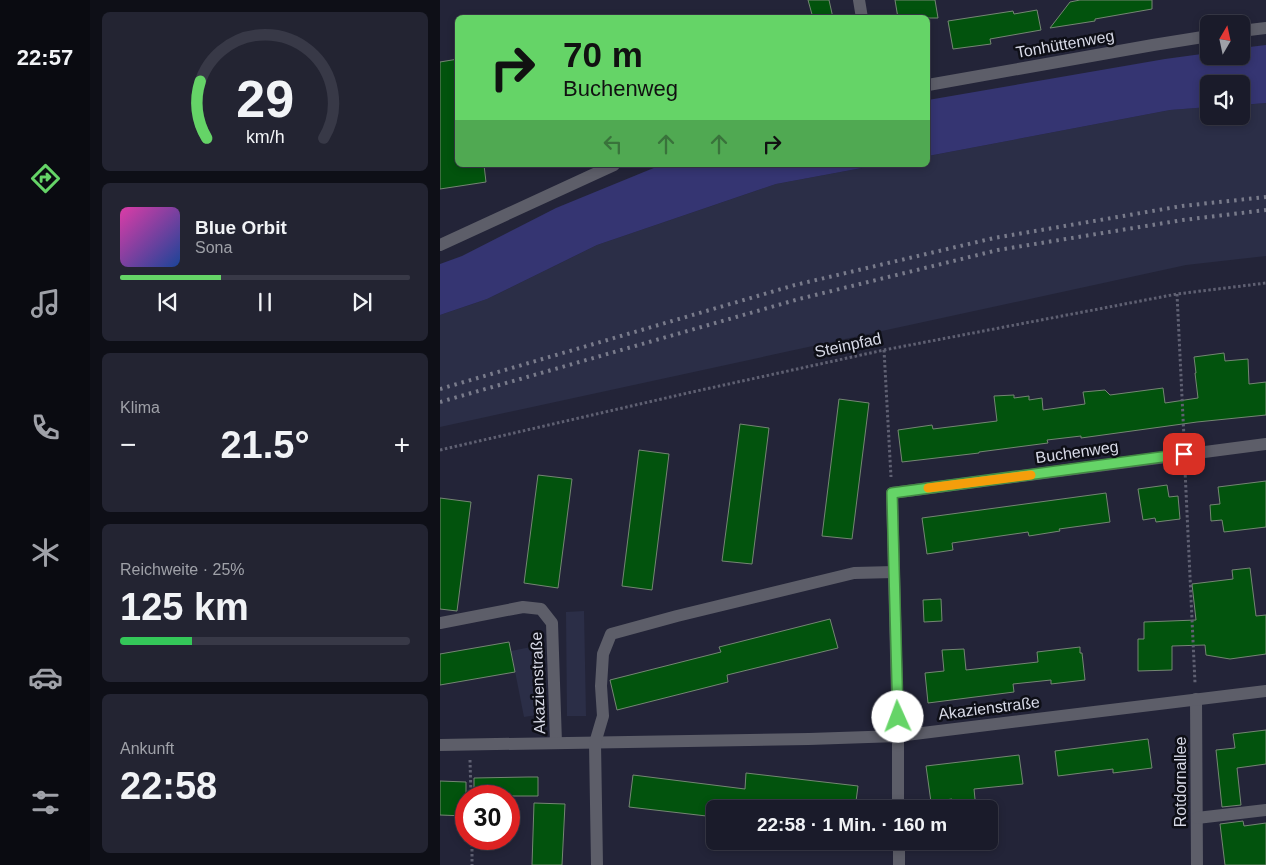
<!DOCTYPE html>
<html lang="de">
<meta charset="utf-8">
<style>
:root{--surface:#1a1b2a;--page:#232432;--text:#f1f3f6;--muted:#9fa1a8;--line:#383947;--accent:#65d467}
body{margin:0;font-family:Arial,sans-serif;background:var(--page);color:var(--text);height:100vh;display:flex;flex-direction:column;font-size:19px;white-space:nowrap}
*{box-sizing:border-box;margin:0}
p{font-size:16px;color:var(--muted)}
.icon{flex:none;width:28px;height:28px;fill:none;stroke:currentColor;stroke-width:2;stroke-linecap:round;stroke-linejoin:round}
.map{position:relative;flex:1;overflow:hidden}
.side{display:flex;flex-direction:column;gap:12px;padding:12px;background:#0e0f17;width:350px}
.side>*{flex:none}
.banner{position:absolute;left:15px;top:15px;width:475px;height:152px;border-radius:8px;box-shadow:0 2px 8px #0003,0 0 0 1px var(--line);background:#65d467;color:#111;overflow:hidden}
.needle{width:32px;rotate:9deg}
.controls{position:absolute;left:760px;top:15px;display:grid;gap:10px}
.controls a{display:grid;place-items:center;width:50px;height:50px;border-radius:8px;background:var(--surface);box-shadow:0 2px 8px #0003,0 0 0 1px var(--line);font-size:25px}
.speed{position:absolute;left:15px;top:785px;display:flex;gap:10px;font-size:25px;font-weight:700;text-align:center}
.speed>*{display:grid;place-content:center;width:65px;height:65px;border-radius:50%;background:var(--surface);box-shadow:0 2px 8px #0003,0 0 0 1px var(--line);line-height:1}
.speed .limit{border:8px solid #d22;background:#fff;color:#111}
.pin{position:absolute;display:grid;place-items:center;width:42px;height:42px;color:#fff;margin:-21px;border-radius:10px;box-shadow:0 2px 8px #0006}
.me{position:absolute;width:55px;margin:-28px;rotate:358deg;stroke-linejoin:round;filter:drop-shadow(0 0 4px #0008)}
.turn{display:flex;align-items:center;gap:18px;height:105px;padding:0 25px;font-size:22px}
.turn .icon{width:65px;height:65px;stroke-width:2.5}
.turn b{display:block;font-size:35px;line-height:42px}
.lanes{display:flex;align-items:center;height:48px;padding:0 25px;background:#0003;justify-content:center;gap:25px;direction:ltr}
.lanes .off{opacity:.35}
.big{font-size:38px;font-weight:700;line-height:1.1}
.side .widget{flex:1;display:flex;flex-direction:column;justify-content:center;gap:8px;min-width:0;padding:0 18px;border-radius:8px;background:var(--page)}
.side .dial{align-items:center;gap:0}
.dial svg{height:130px;overflow:visible;fill:none;stroke:var(--line);stroke-width:7;stroke-linecap:round;text-anchor:middle}
.dial text{fill:var(--text);stroke:none}
.song{display:flex;align-items:center;gap:15px}
.cover{width:60px;height:60px;border-radius:8px;background:linear-gradient(135deg,hsl(320 70% 55%),hsl(220 70% 35%))}
.played{height:5px;border-radius:2px;background:linear-gradient(90deg,var(--accent) 35%,var(--line) 35%)}
.keys{display:flex;justify-content:space-around;direction:ltr}
.heat{display:flex;justify-content:space-between;align-items:center;font-size:28px;direction:ltr}
.charge{height:8px;border-radius:4px;background:linear-gradient(90deg,#34c759 25%,var(--line) 0)}
.trip{position:absolute;left:266px;top:800px;width:292px;height:50px;border-radius:8px;background:var(--surface);box-shadow:0 2px 8px #0003,0 0 0 1px var(--line);font-weight:700;line-height:50px;text-align:center}
main{display:flex;flex:1;min-height:0}
.tabs{display:flex;flex-direction:column;width:90px;justify-content:space-around;align-items:center;background:#0a0b11;color:var(--muted)}
.tabs .icon{width:35px;height:35px}
.tabs .selected{color:var(--accent)}
.tabs b{font-size:22px;color:var(--text)}
.map>svg:first-child{display:block}
.built{fill:#2b2e47}
.green{fill:#353572}
.building{fill:#02530d;stroke:#748673}
.lines{fill:none;stroke-linecap:round;stroke-linejoin:round}
.path{stroke:#5f6072;stroke-width:3;stroke-dasharray:2.5 2.5;stroke-linecap:butt}
.minor{stroke:#5d5e69;stroke-width:12}
.rail{stroke:#797b8b;stroke-width:4;stroke-dasharray:2.5 5;stroke-linecap:butt}
.route-casing{stroke:#428a43;stroke-width:12}
.route{stroke:#65d467;stroke-width:9}
.slow{stroke:#f59e0b;stroke-width:9}
.labels{text-anchor:middle;dominant-baseline:central;stroke-width:5;stroke-linejoin:round;paint-order:stroke}
.street-label{font-size:16px;fill:#d8dae7;stroke:#0e0f17}
</style>
<main>
<nav class="tabs">
<b>22:57</b>
<svg class="icon selected" aria-label="directions" viewBox="0 0 24 24"><path d="M12 3l9 9-9 9-9-9zM9 14v-3h6M13 9l2 2-2 2"/></svg>
<svg class="icon" aria-label="music" viewBox="0 0 24 24"><path d="M9 18V5l10-2v13"/><circle cx="6" cy="18" r="3"/><circle cx="16" cy="16" r="3"/></svg>
<svg class="icon" aria-label="phone" viewBox="0 0 24 24"><path d="M5 4h4l2 5-3 2q2 4 5 5l2-3 5 2v4C11 20 4 13 5 4z"/></svg>
<svg class="icon" aria-label="climate" viewBox="0 0 24 24"><path d="M12 3v18M4 7l16 10M4 17L20 7"/></svg>
<svg class="icon" aria-label="car" viewBox="0 0 24 24"><path d="M5 17H2v-5l4-1 3-4h7l3 4 3 1v5h-3M9 17h6M6 11h13"/><circle cx="7" cy="17" r="2"/><circle cx="17" cy="17" r="2"/></svg>
<svg class="icon" aria-label="filters" viewBox="0 0 24 24"><path d="M4 7h16M4 17h16"/><circle cx="9" cy="7" r="2"/><circle cx="15" cy="17" r="2"/></svg>
</nav>
<section class="side">
<div class="widget dial"><svg viewBox="0 0 100 80">
<path d="M14 69A42 42 0 1 1 86 69"/>
<path d="M14 69A42 42 0 0 1 10 34" stroke="#65d467"/>
<text x="50" y="56" font-size="32" font-weight="700">29</text>
<text x="50" y="72" font-size="11">km/h</text>
</svg></div>
<div class="widget">
<div class="song"><i class="cover"></i><div><b>Blue Orbit</b><p>Sona</p></div></div>
<div class="played"></div>
<div class="keys"><svg class="icon" aria-label="previous" viewBox="0 0 24 24"><path d="M18 5L8 12l10 7zM5 5v14"/></svg><svg class="icon" aria-label="pause" viewBox="0 0 24 24"><path d="M8 5v14M16 5v14"/></svg><svg class="icon" aria-label="next" viewBox="0 0 24 24"><path d="M6 5l10 7-10 7zM19 5v14"/></svg></div>
</div>
<div class="widget"><p>Klima</p>
<div class="heat"><a>−</a><b class="big">21.5°</b><a>+</a></div>
</div>
<div class="widget"><p>Reichweite · 25%</p><b class="big">125 km</b><div class="charge"></div></div>
<div class="widget"><p>Ankunft</p><b class="big">22:58</b></div>
</section>
<div class="map">
<svg width="826" height="865" viewBox="0 0 826 865">
<rect width="100%" height="100%" fill="#232438"/>
<g class="built">
<path d="M826,103V256L746,265L0,427V315L47,299L157,245L336,184L438,165H488V156L730,110L769,107V116H801V105Z"/>
<path d="M144,611L146,716H127L126,612Z"/>
<path d="M91,647L103,714L84,717L71,651Z"/>
</g>
<g class="green">
<path d="M826,45V103L801,105V84H769V107L730,110L488,156V100L725,59L769,53V56H801V48Z"/>
<path d="M221,165H438L336,184L157,245L47,299L0,315V264L22,256L116,208Z"/>
</g>
<g class="building">
<path d="M368,0H389L393,18H373Z"/>
<path d="M455,0H495L498,18H458Z"/>
<path d="M640,0H712V9L655,19V21L610,28L630,2Z"/>
<path d="M597,10L601,30L550,39L551,44L513,49L508,21L573,11L574,14Z"/>
<path d="M18,59V165H44L46,182L0,189V62Z"/>
<path d="M784,353L785,361L808,359L809,384L826,382V415L757,422L641,438V436L607,440L608,443L539,452V453L462,462L458,430L492,425L493,429L557,421L554,396L574,395V398L589,396V400L602,398L603,410L645,404L643,392L665,390L670,395L723,388L725,403L758,398L755,373H756L754,357Z"/>
<path d="M399,399L429,403L412,539L382,536Z"/>
<path d="M300,424L329,428L312,564L282,561Z"/>
<path d="M199,450L229,454L212,590L182,586Z"/>
<path d="M98,475L132,479L118,588L84,583Z"/>
<path d="M826,481V527L784,532L782,520L771,521L770,505L780,504L778,487Z"/>
<path d="M727,485L729,497L738,496L740,519L716,522L715,518L703,520L698,489Z"/>
<path d="M666,493L670,522L619,529L620,531L589,536L588,532L512,543L513,550L487,554L482,518Z"/>
<path d="M0,498L31,502L17,611L0,609Z"/>
<path d="M810,568L816,616L826,615V654L790,659L766,655L765,645L732,646V670L698,671V639H704V622L756,620L752,584L793,579L792,570Z"/>
<path d="M501,599L502,621L484,622L483,600Z"/>
<path d="M390,619L398,648L287,675L288,682L177,710L170,680L281,652L279,647Z"/>
<path d="M69,642L75,672L0,685V654Z"/>
<path d="M640,647V653H642L645,680L611,684V680L573,684L574,692L488,703L485,673L504,671L502,650L524,649L526,670L598,662L597,652Z"/>
<path d="M826,730V764L797,768L801,805L782,807L776,750L795,748L793,734Z"/>
<path d="M708,739L712,768L673,773V769L618,776L615,751Z"/>
<path d="M579,755L583,784L534,789L536,809H513L512,799L491,802L486,766Z"/>
<path d="M306,773L418,786L415,809H334L303,805V809H275V817L189,807L193,775L305,789Z"/>
<path d="M88,777H98V796H34V778Z"/>
<path d="M0,781L26,782V816L0,815Z"/>
<path d="M94,803L125,804L122,865H92Z"/>
<path d="M803,821L804,826L826,823V865H785L780,824Z"/>
</g>
<g class="lines">
<g class="path">
<path d="M737,294L744,438"/>
<path d="M444,350L451,477"/>
<path d="M0,450L252,392L444,350L737,294L826,283"/>
<path d="M745,470L755,683"/>
<path d="M30,760L31,796"/>
<path d="M32,839V865"/>
</g>
<g class="minor">
<path d="M419,0L422,18"/>
<path d="M801,31L826,28"/>
<path d="M488,85L713,45L769,36"/>
<path d="M0,245L174,165"/>
<path d="M0,623L83,607L101,609L112,623L116,743"/>
<path d="M756,699L757,865"/>
<path d="M0,745L369,739L458,736L826,691"/>
<path d="M458,809V736L452,493L826,444"/>
<path d="M757,818L826,810"/>
<path d="M459,841V865"/>
<path d="M157,865L155,743L163,716L161,686L163,654L171,634L237,616L414,573L454,572"/>
</g>
<g class="rail">
<path d="M0,389L355,285L554,238L742,206L826,197"/>
<path d="M0,402L359,299L558,250L743,220L826,210"/>
</g>
</g>
<g class="lines">
<g class="route-casing">
<path id="route" d="M458,717L452,493L744,454"/>
</g>
<use href="#route" class="route"/>
<path class="slow" d="M488,488L591,475"/>
</g>
<g class="labels">
<g class="street-label">
<text transform="translate(625 44) rotate(-10)">Tonhüttenweg</text>
<text transform="translate(408 345) rotate(-12)">Steinpfad</text>
<text transform="translate(637 452) rotate(-8)">Buchenweg</text>
<text transform="translate(98 683) rotate(-92)">Akazienstraße</text>
<text transform="translate(549 708) rotate(-7)">Akazienstraße</text>
<text transform="translate(740 782) rotate(-90)">Rotdornallee</text>
</g>
</g>
</svg>
<div class="controls">
<a><svg class="needle" viewBox="-14 -14 28 28"><path d="M0-13l5 13h-10z" fill="#e53935"/><path d="M0 13l5-13h-10z" fill="#9fa1a8"/></svg></a>
<a><svg class="icon" aria-label="sound" viewBox="0 0 24 24"><path d="M4 9h4l5-4v14l-5-4H4zM17 9q2 3 0 6"/></svg></a>
</div>
<div class="speed"><div class="limit">30</div></div>
<div class="pin" style="left:744px;top:454px;background:#d93025"><svg class="icon" aria-label="arrive" viewBox="0 0 24 24"><path d="M6 21V4h12l-3 4 3 4H6"/></svg></div>
<svg class="me" style="left:458px;top:717px" viewBox="-20 -20 40 40"><circle r="19" fill="#fff"/><path d="M0-13L10 11 0 6-10 11z" fill="#65d467"/></svg>
<div class="trip">22:58 · 1 Min. · 160 m</div>
<div class="banner">
<div class="turn"><svg class="icon" aria-label="right" viewBox="0 0 24 24"><path d="M7 20v-9h11M14 6l5 5-5 5"/></svg><div><b>70 m</b>Buchenweg</div></div>
<div class="lanes"><svg class="icon off" aria-label="left" viewBox="0 0 24 24"><path d="M17 20v-9H6M10 6l-5 5 5 5"/></svg><svg class="icon off" aria-label="ahead" viewBox="0 0 24 24"><path d="M12 20V5M6 11l6-6 6 6"/></svg><svg class="icon off" aria-label="ahead" viewBox="0 0 24 24"><path d="M12 20V5M6 11l6-6 6 6"/></svg><svg class="icon" aria-label="right" viewBox="0 0 24 24"><path d="M7 20v-9h11M14 6l5 5-5 5"/></svg></div>
</div>
</div>
</main>
